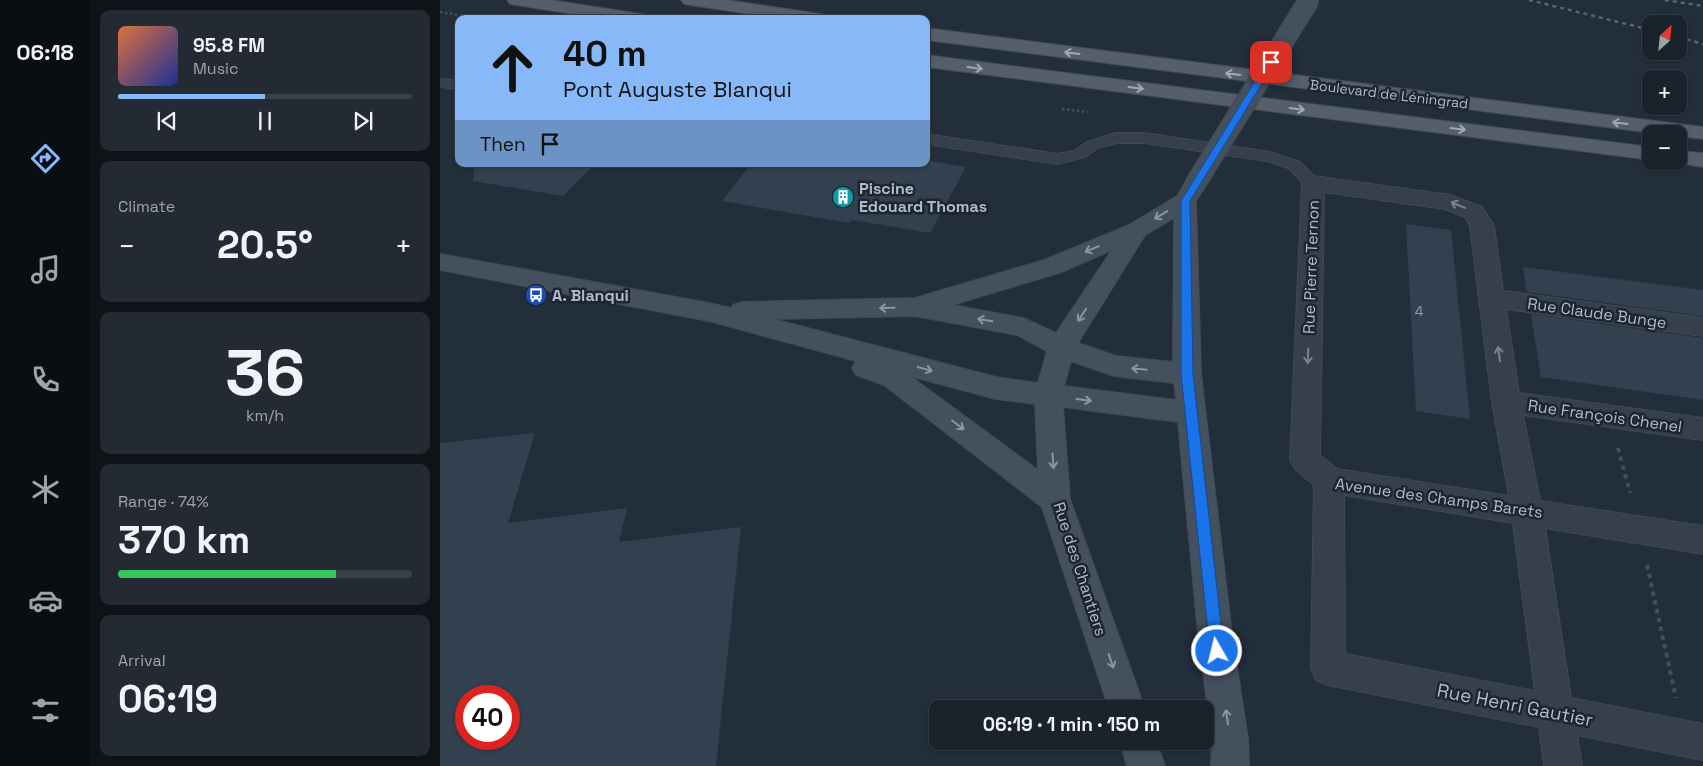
<!DOCTYPE html>
<meta charset="utf-8">
<style>
:root{--surface:#1a222c;--page:#232a34;--text:#f1f3f6;--muted:#9fa4a9;--line:#383f48;--accent:#87b8f7}
body{margin:0;font-family:"Space Grotesk",sans-serif;background:var(--page);color:var(--text);height:100vh;display:flex;flex-direction:column;font-size:19px;white-space:nowrap}
*{box-sizing:border-box;margin:0}
p{font-size:16px;color:var(--muted)}
.icon{flex:none;width:28px;height:28px;fill:none;stroke:currentColor;stroke-width:2;stroke-linecap:round;stroke-linejoin:round}
.map{position:relative;flex:1;overflow:hidden}
.details{display:flex;flex-direction:column;gap:10px;padding:10px;background:#0e1318;width:350px}
.details>*{flex:none}
.hud{position:absolute;left:15px;top:15px;width:475px;height:152px;border-radius:10px;box-shadow:0 1px 4px #0004,0 0 0 1px var(--line);background:#87b8f7;color:#111;overflow:hidden}
.needle{width:32px;rotate:27deg}
.buttons{position:absolute;left:1202px;top:15px;display:grid;gap:10px}
.buttons a{display:grid;place-items:center;width:45px;height:45px;border-radius:10px;background:var(--surface);box-shadow:0 1px 4px #0004,0 0 0 1px var(--line);font-size:25px}
.speed{position:absolute;left:15px;top:685px;display:flex;gap:10px;font-size:25px;font-weight:700;text-align:center}
.speed>*{display:grid;place-content:center;width:65px;height:65px;border-radius:50%;background:var(--surface);box-shadow:0 1px 4px #0004,0 0 0 1px var(--line);line-height:1}
.speed .limit{border:8px solid #d22;background:#fff;color:#111}
.pin{position:absolute;display:grid;place-items:center;width:42px;height:42px;color:#fff;margin:-21px;border-radius:10px;box-shadow:0 2px 8px #0006}
.me{position:absolute;width:55px;margin:-28px;rotate:352deg;stroke-linejoin:round;filter:drop-shadow(0 0 4px #0008)}
.turn{display:flex;align-items:center;gap:18px;height:105px;padding:0 25px;font-size:22px}
.turn .icon{width:65px;height:65px;stroke-width:2.5}
.turn b{display:block;font-size:35px;line-height:42px}
.then{display:flex;align-items:center;height:48px;padding:0 25px;background:#0003;gap:10px;font-size:19px}
.big{font-size:38px;font-weight:700;line-height:1.1}
.details .tile{flex:1;display:flex;flex-direction:column;justify-content:center;gap:8px;min-width:0;padding:0 18px;border-radius:10px;background:var(--page)}
.details .dial{align-items:center;gap:0}
.dial b{font-size:65px;line-height:1}
.song{display:flex;align-items:center;gap:15px}
.cover{width:60px;height:60px;border-radius:8px;background:linear-gradient(135deg,hsl(20 70% 55%),hsl(230 70% 35%))}
.played{height:5px;border-radius:2px;background:linear-gradient(90deg,var(--accent) 50%,var(--line) 50%)}
.keys{display:flex;justify-content:space-around;direction:ltr}
.heat{display:flex;justify-content:space-between;align-items:center;font-size:28px;direction:ltr}
.charge{height:8px;border-radius:4px;background:linear-gradient(90deg,#34c759 74%,var(--line) 0)}
.trip{position:absolute;left:489px;top:700px;width:285px;height:50px;border-radius:10px;background:var(--surface);box-shadow:0 1px 4px #0004,0 0 0 1px var(--line);font-weight:700;line-height:50px;text-align:center}
main{display:flex;flex:1;min-height:0}
.dock{display:flex;flex-direction:column;width:90px;justify-content:space-around;align-items:center;background:#0a0e12;color:var(--muted)}
.dock .icon{width:35px;height:35px}
.dock .current{color:var(--accent)}
.dock b{font-size:22px;color:var(--text)}
.map>svg:first-child{display:block}
.building{fill:#32404f;fill-rule:evenodd}
.lines{fill:none;stroke-linecap:round;stroke-linejoin:round}
.lane-casing{stroke:#404954;stroke-width:2}
.street-casing{stroke:#404954;stroke-width:2}
.secondary-casing{stroke:#404954;stroke-width:2}
.primary-casing{stroke:#404954;stroke-width:2}
.path-far1{stroke:#3d5454;stroke-width:2.5;stroke-dasharray:2.5 2.5;stroke-linecap:butt}
.path{stroke:#3d5454;stroke-width:4;stroke-dasharray:4.5 4.5;stroke-linecap:butt}
.lane{fill:#36404b;fill-rule:evenodd}
.street{fill:#36404b;fill-rule:evenodd}
.secondary{fill:#45505e;fill-rule:evenodd}
.primary{fill:#545f6b;fill-rule:evenodd}
.rail{stroke:#586572;stroke-width:2.5;stroke-dasharray:4 4;stroke-linecap:butt}
.secondary-bridge-casing{stroke:#404954;stroke-width:22;stroke-linecap:butt}
.secondary-bridge{stroke:#45505e;stroke-width:20}
.oneway{stroke:#9fa9b5}
.oneway2{stroke:#7a848f}
.oneway3{stroke:#8c96a2}
.route{fill:#1a73e8;stroke:#114b97}
.labels{text-anchor:middle;dominant-baseline:central;stroke-width:5;stroke-linejoin:round;paint-order:stroke}
.far-street-label{font-size:14px;fill:#b2bbc7;stroke:#1c2530}
.number-label{font-size:14px;fill:#919ba8}
.poi-label{font-size:16px;font-weight:bold;fill:#b2bbc7;stroke:#1c2530;text-anchor:start}
.street-label{font-size:16px;fill:#b2bbc7;stroke:#1c2530}
.near-street-label{font-size:19px;fill:#b2bbc7;stroke:#1c2530}
</style>
<main>
<nav class="dock">
<b>06:18</b>
<svg class="icon current" aria-label="directions" viewBox="0 0 24 24"><path d="M12 3l9 9-9 9-9-9zM9 14v-3h6M13 9l2 2-2 2"/></svg>
<svg class="icon" aria-label="music" viewBox="0 0 24 24"><path d="M9 18V5l10-2v13"/><circle cx="6" cy="18" r="3"/><circle cx="16" cy="16" r="3"/></svg>
<svg class="icon" aria-label="phone" viewBox="0 0 24 24"><path d="M5 4h4l2 5-3 2q2 4 5 5l2-3 5 2v4C11 20 4 13 5 4z"/></svg>
<svg class="icon" aria-label="climate" viewBox="0 0 24 24"><path d="M12 3v18M4 7l16 10M4 17L20 7"/></svg>
<svg class="icon" aria-label="car" viewBox="0 0 24 24"><path d="M5 17H2v-5l4-1 3-4h7l3 4 3 1v5h-3M9 17h6M6 11h13"/><circle cx="7" cy="17" r="2"/><circle cx="17" cy="17" r="2"/></svg>
<svg class="icon" aria-label="filters" viewBox="0 0 24 24"><path d="M4 7h16M4 17h16"/><circle cx="9" cy="7" r="2"/><circle cx="15" cy="17" r="2"/></svg>
</nav>
<section class="details">
<div class="tile">
<div class="song"><i class="cover"></i><div><b>95.8 FM</b><p>Music</p></div></div>
<div class="played"></div>
<div class="keys"><svg class="icon" aria-label="previous" viewBox="0 0 24 24"><path d="M18 5L8 12l10 7zM5 5v14"/></svg><svg class="icon" aria-label="pause" viewBox="0 0 24 24"><path d="M8 5v14M16 5v14"/></svg><svg class="icon" aria-label="next" viewBox="0 0 24 24"><path d="M6 5l10 7-10 7zM19 5v14"/></svg></div>
</div>
<div class="tile"><p>Climate</p>
<div class="heat"><a>−</a><b class="big">20.5°</b><a>+</a></div>
</div>
<div class="tile dial"><b>36</b><p>km/h</p></div>
<div class="tile"><p>Range · 74%</p><b class="big">370 km</b><div class="charge"></div></div>
<div class="tile"><p>Arrival</p><b class="big">06:19</b></div>
</section>
<div class="map">
<svg width="1263" height="766" viewBox="0 0 1263 766">
<rect width="100%" height="100%" fill="#232e3b"/>
<g class="building">
<path d="M486,160L526,167L490,233L412,220L409,223L282,201L311,164H486Z"/>
<path d="M35,164H155L123,196L33,181Z"/>
<path d="M966,224L1011,230L1030,419L976,411Z"/>
<path d="M1083,267L1263,290V316L1087,292Z"/>
<path d="M1091,314L1263,338V400L1101,377Z"/>
<path d="M95,433L68,523L187,508L179,542L301,527L276,766H0V443ZM26,696H69V739H26Z"/>
</g>
<g class="lines">
<g class="lane-casing">
<g id="lane">
<path d="M0,79L19,81V89L0,87Z"/>
<path d="M676,133H704L830,152L860,162L881,183L879,187H867L848,168L827,161L704,143H677L657,148L645,157L618,164L486,144V134L618,154L634,151L647,142Z"/>
</g>
</g>
<g class="street-casing">
<path id="street" d="M873,176L1010,195L1042,207L1054,226L1063,291L1263,318V336L1066,309L1079,393L1263,418V440L1083,415L1100,501L1263,526V554L1105,528L1131,698L1263,724V760L1137,735L1142,766H1104L1099,727L888,685L876,680L871,668L874,485L855,469L850,460L862,183L865,178ZM884,192L1005,209L1025,217L1030,226L1052,402L1069,496L897,469L880,455ZM904,495L1073,523L1095,691L905,654Z"/>
</g>
<g class="secondary-casing">
<g id="secondary">
<path d="M754,179L762,181L765,186L756,201L761,374L792,634L808,739L809,766H771L772,739L758,634L738,422L623,407L630,499L705,709H669L602,507L444,385L416,375L412,368L416,361L269,321L0,270V254L269,303L291,308L293,305L302,302L475,298L604,260L689,225L737,196L746,181ZM734,218L733,362L676,356L638,343L705,235ZM672,250L616,333L583,318L512,305L622,272ZM475,316L577,335L607,351L598,383L556,377L333,319ZM631,361L674,376L734,383L736,400L624,386ZM470,376L556,399L595,404L598,470Z"/>
<path d="M680,741H716L725,766H687Z"/>
</g>
</g>
<g class="primary-casing">
<g id="primary">
<path d="M67,0H111L201,14L207,15L210,19H164L76,5L70,4Z"/>
<path d="M241,0H287L381,14L387,15L390,19H342L250,5L244,4Z"/>
<path d="M486,28L1263,127V139L1239,136V134H1220L486,40Z"/>
<path d="M486,55L1211,147V160L486,67Z"/>
<path d="M1239,151L1263,153V167L1231,162L1239,161Z"/>
</g>
</g>
<g class="path-far1">
<path d="M0,12L44,19"/>
<path d="M622,109L648,112"/>
</g>
<g class="path">
<path d="M1178,448L1190,493"/>
<path d="M1207,565L1236,698"/>
</g>
<use href="#lane" class="lane"/>
<use href="#street" class="street"/>
<use href="#secondary" class="secondary"/>
<use href="#primary" class="primary"/>
<g class="rail">
<path d="M1089,0L1211,30"/>
<path d="M1225,0L1263,6"/>
<path d="M1239,37L1263,44"/>
</g>
<g class="secondary-bridge-casing">
<path id="secondary-bridge" d="M754,186L869,0"/>
</g>
<use href="#secondary-bridge" class="secondary-bridge"/>
</g>
<defs><path id="oneway-shaft" d="M-6 0H5M1.5-3L5.5 0L1.5 3" fill="none" stroke-width="1.6" stroke-linecap="round" stroke-linejoin="round" transform="scale(1.25)"/></defs>
<g class="oneway">
<use href="#oneway-shaft" transform="translate(632 53) rotate(-173)"/>
<use href="#oneway-shaft" transform="translate(535 68) rotate(8)"/>
<use href="#oneway-shaft" transform="translate(793 74) rotate(-173)"/>
<use href="#oneway-shaft" transform="translate(696 88) rotate(7)"/>
<use href="#oneway-shaft" transform="translate(857 109) rotate(7)"/>
<use href="#oneway-shaft" transform="translate(1180 123) rotate(-173)"/>
<use href="#oneway-shaft" transform="translate(1018 129) rotate(7)"/>
</g>
<g class="oneway2">
<use href="#oneway-shaft" transform="translate(1018 205) rotate(-157)"/>
<use href="#oneway-shaft" transform="translate(1059 354) rotate(-98)"/>
<use href="#oneway-shaft" transform="translate(868 356) rotate(92)"/>
</g>
<g class="oneway3">
<use href="#oneway-shaft" transform="translate(721 215) rotate(149)"/>
<use href="#oneway-shaft" transform="translate(652 249) rotate(157)"/>
<use href="#oneway-shaft" transform="translate(447 308) rotate(179)"/>
<use href="#oneway-shaft" transform="translate(642 315) rotate(123)"/>
<use href="#oneway-shaft" transform="translate(545 320) rotate(-170)"/>
<use href="#oneway-shaft" transform="translate(485 369) rotate(15)"/>
<use href="#oneway-shaft" transform="translate(699 369) rotate(-174)"/>
<use href="#oneway-shaft" transform="translate(644 400) rotate(7)"/>
<use href="#oneway-shaft" transform="translate(518 425) rotate(37)"/>
<use href="#oneway-shaft" transform="translate(613 461) rotate(86)"/>
<use href="#oneway-shaft" transform="translate(671 661) rotate(71)"/>
<use href="#oneway-shaft" transform="translate(787 717) rotate(-98)"/>
</g>
<path class="route" d="M828,60L835,62L750,201L753,374L784,651L782,656L777,658L772,656L770,651L741,374V201Z"/>
<defs>
<g id="building-disc" transform="scale(1.125)"><circle r="9.5" fill="#0f9aa8" stroke="#1c2530"/><path d="M-4-6H4V6H1V3H-1V6H-4ZM-2.5-4.3h1.7v1.8h-1.7ZM.8-4.3h1.7v1.8H.8ZM-2.5-1h1.7V.8h-1.7ZM.8-1h1.7V.8H.8Z" fill="#fff"/></g>
<g id="bus-disc" transform="scale(1.125)"><circle r="9.5" fill="#1a4fb4" stroke="#1c2530"/><path d="M-5-6H5V4H4V6H2V4H-2V6H-4V4H-5ZM-3.5-4V0h7V-4ZM-3.5 1.2v1.5H-2V1.2ZM2 1.2v1.5H3.5V1.2Z" fill="#fff"/></g>
</defs>
<g fill-rule="evenodd">
<use href="#building-disc" x="403" y="197"/>
<use href="#bus-disc" x="96" y="295"/>
</g>
<g class="labels">
<g class="far-street-label">
<text transform="translate(949 94) rotate(7)">Boulevard de Léningrad</text>
</g>
<g class="number-label">
<text x="979" y="311">4</text>
</g>
<g class="poi-label">
<text x="419" y="188">Piscine<tspan x="419" dy="18">Edouard Thomas</tspan></text>
<text x="112" y="295">A. Blanqui</text>
</g>
<g class="street-label">
<text transform="translate(871 267) rotate(-88)">Rue Pierre Ternon</text>
<text transform="translate(1157 313) rotate(8)">Rue Claude Bunge</text>
<text transform="translate(1165 416) rotate(8)">Rue François Chenel</text>
<text transform="translate(999 498) rotate(8)">Avenue des Champs Barets</text>
<text transform="translate(640 569) rotate(72)">Rue des Chantiers</text>
</g>
<g class="near-street-label">
<text transform="translate(1075 705) rotate(11)">Rue Henri Gautier</text>
</g>
</g>
</svg>
<div class="buttons">
<a><svg class="needle" viewBox="-14 -14 28 28"><path d="M0-13l5 13h-10z" fill="#e53935"/><path d="M0 13l5-13h-10z" fill="#9fa4a9"/></svg></a>
<a>+</a>
<a>−</a>
</div>
<div class="speed"><div class="limit">40</div></div>
<div class="pin" style="left:831px;top:62px;background:#d93025"><svg class="icon" aria-label="arrive" viewBox="0 0 24 24"><path d="M6 21V4h12l-3 4 3 4H6"/></svg></div>
<svg class="me" style="left:777px;top:651px" viewBox="-20 -20 40 40"><circle r="17" fill="#1a73e8" stroke="#fff" stroke-width="3"/><path d="M0-11L8 9 0 5-8 9z" fill="#fff"/></svg>
<div class="trip">06:19 · 1 min · 150 m</div>
<div class="hud">
<div class="turn"><svg class="icon" aria-label="ahead" viewBox="0 0 24 24"><path d="M12 20V5M6 11l6-6 6 6"/></svg><div><b>40 m</b>Pont Auguste Blanqui</div></div>
<div class="then">Then<svg class="icon" aria-label="arrive" viewBox="0 0 24 24"><path d="M6 21V4h12l-3 4 3 4H6"/></svg></div>
</div>
</div>
</main>
